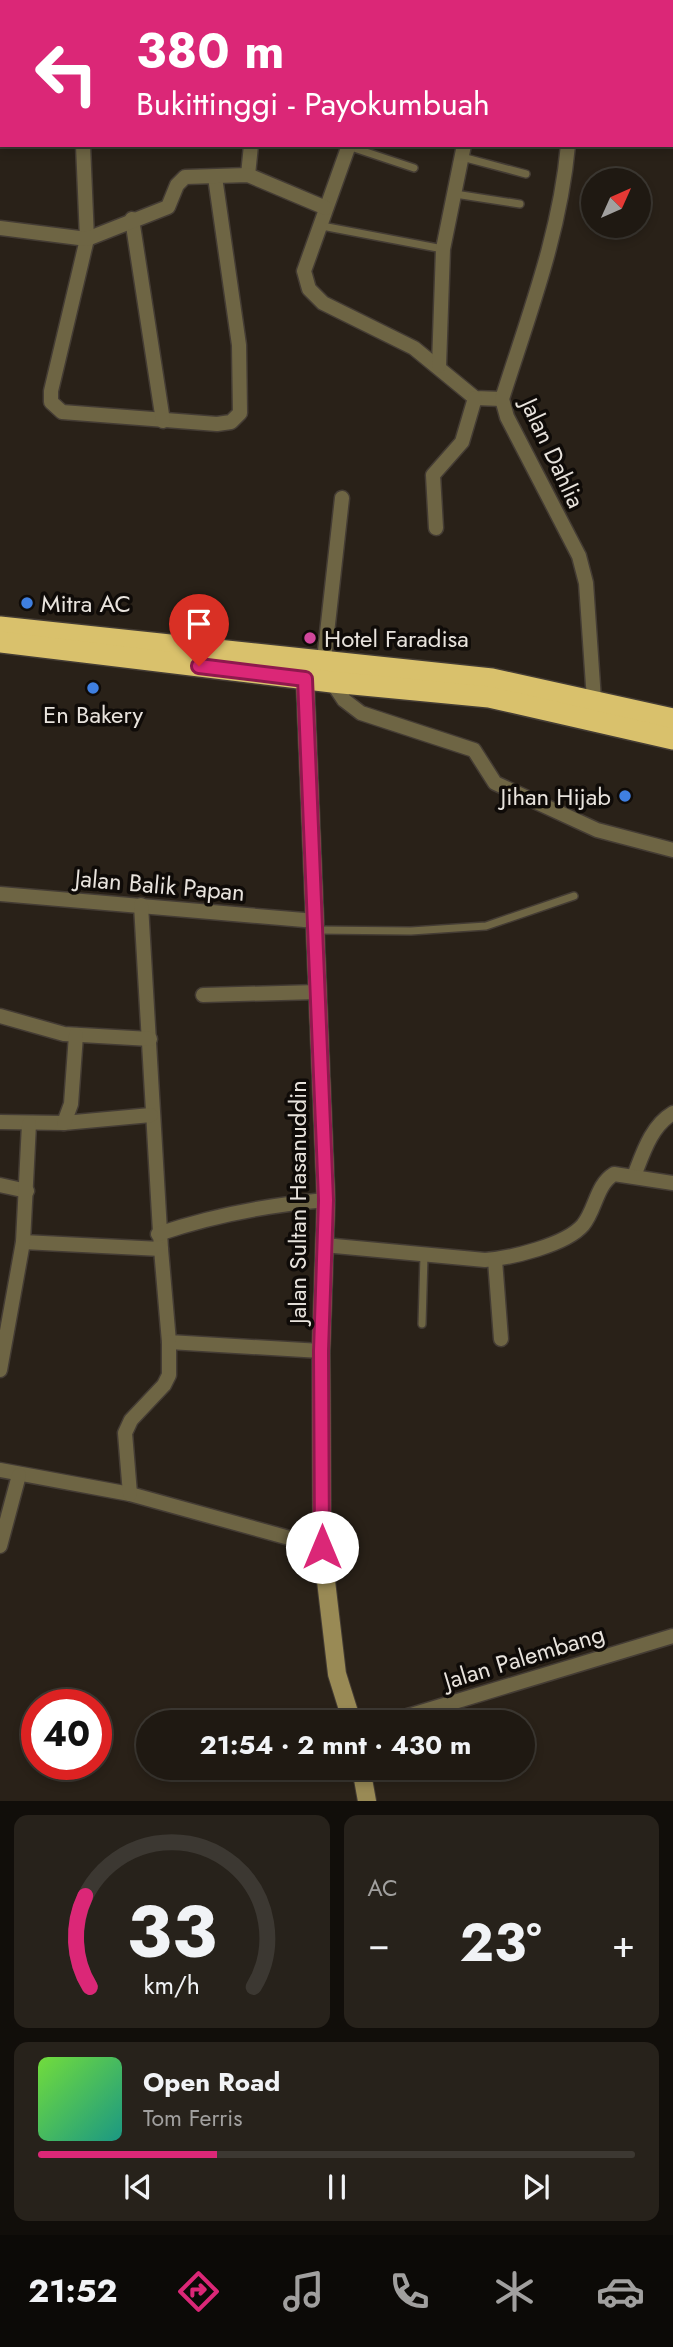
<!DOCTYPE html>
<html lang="id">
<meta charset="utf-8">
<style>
:root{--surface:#1f1912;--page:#27221b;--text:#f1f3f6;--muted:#a1a09f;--line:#3c3832;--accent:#db2777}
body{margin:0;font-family:Jost,sans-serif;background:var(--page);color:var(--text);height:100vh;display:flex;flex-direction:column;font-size:26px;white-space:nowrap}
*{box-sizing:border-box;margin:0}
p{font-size:23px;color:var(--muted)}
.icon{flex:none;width:38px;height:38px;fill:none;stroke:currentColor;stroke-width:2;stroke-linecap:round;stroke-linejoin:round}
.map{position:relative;height:1801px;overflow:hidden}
.details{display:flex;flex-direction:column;gap:14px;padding:14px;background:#110e0a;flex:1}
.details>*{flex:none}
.top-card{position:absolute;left:0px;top:0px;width:674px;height:147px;box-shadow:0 4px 10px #0003,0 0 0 2px var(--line);background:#db2777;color:#fff;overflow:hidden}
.needle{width:46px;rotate:45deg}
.tools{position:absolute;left:581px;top:168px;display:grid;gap:14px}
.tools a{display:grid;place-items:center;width:70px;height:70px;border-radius:50%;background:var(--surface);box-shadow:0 4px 10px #0003,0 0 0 2px var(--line);font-size:35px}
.speed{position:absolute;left:21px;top:1689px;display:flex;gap:14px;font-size:35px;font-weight:700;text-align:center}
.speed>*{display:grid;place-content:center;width:91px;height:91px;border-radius:50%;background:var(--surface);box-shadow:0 4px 10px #0003,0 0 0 2px var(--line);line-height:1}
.speed .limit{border:10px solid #d22;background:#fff;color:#111}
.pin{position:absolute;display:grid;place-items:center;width:60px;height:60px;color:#fff;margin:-72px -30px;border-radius:50% 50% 50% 0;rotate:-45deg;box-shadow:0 0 7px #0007}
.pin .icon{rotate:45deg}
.me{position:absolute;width:77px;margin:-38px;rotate:0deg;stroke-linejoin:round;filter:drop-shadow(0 0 5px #0008)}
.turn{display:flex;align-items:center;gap:24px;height:147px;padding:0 21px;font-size:32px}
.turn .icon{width:91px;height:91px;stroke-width:2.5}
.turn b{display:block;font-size:49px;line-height:60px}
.big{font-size:52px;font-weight:700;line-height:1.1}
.details .widget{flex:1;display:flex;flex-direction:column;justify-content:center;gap:10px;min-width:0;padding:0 24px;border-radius:14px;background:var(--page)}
.details .dial{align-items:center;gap:0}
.dial svg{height:182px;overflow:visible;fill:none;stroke:var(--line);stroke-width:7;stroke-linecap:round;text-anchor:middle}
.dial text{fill:var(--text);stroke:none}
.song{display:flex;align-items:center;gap:21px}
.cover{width:84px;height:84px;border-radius:10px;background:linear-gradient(135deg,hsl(100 70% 55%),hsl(170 70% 35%))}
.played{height:7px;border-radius:4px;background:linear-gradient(90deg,var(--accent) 30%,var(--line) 30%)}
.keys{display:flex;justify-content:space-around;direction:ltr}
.heat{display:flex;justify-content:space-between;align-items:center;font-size:38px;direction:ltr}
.details .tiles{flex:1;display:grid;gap:14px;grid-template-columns:1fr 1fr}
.widget:last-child{grid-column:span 2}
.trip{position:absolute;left:136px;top:1710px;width:399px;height:70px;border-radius:35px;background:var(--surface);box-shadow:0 4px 10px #0003,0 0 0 2px var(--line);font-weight:700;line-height:70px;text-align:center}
.tabs{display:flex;height:112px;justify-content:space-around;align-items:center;background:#0c0a07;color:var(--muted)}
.tabs .icon{width:49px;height:49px}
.tabs .selected{color:var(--accent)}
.tabs b{font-size:32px;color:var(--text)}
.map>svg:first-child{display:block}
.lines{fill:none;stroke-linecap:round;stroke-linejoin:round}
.lane-casing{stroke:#443c34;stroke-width:10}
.street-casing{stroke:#443c34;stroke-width:17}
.secondary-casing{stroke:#443c34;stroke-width:20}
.highway-casing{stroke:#443c34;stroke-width:24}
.lane{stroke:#6e6544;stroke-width:7}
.street{stroke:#6e6544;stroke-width:14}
.secondary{stroke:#998a55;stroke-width:18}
.highway{stroke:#d9c16c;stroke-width:21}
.route-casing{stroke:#8e194d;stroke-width:18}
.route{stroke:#db2777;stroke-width:12}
.shop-dot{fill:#3f7fe0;stroke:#0f0b08;stroke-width:2.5}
.hotel-dot{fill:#d1479c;stroke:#0f0b08;stroke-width:2.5}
.labels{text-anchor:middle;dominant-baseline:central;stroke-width:7;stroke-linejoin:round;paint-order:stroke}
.street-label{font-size:24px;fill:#e8e3dd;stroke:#0f0b08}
.poi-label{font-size:24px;fill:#e8e3dd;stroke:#0f0b08;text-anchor:start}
</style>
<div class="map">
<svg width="673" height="1801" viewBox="0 0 673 1801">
<rect width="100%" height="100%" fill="#292118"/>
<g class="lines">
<g class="lane-casing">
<g id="lane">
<path d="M348,146L414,168"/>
<path d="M462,157L526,174"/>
<path d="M455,194L520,204"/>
<path d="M322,226L443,249"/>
<path d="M317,930L411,931L486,926L574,896"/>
<path d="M422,1324L424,1256"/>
</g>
</g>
<g class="street-casing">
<g id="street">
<path d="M39,0V2"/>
<path d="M354,0V2"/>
<path d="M501,0L503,2"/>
<path d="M672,76H673"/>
<path d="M83,145L87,239L51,391V402L62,412L217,424L231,422L240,413L239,345L215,177"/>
<path d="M349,145L304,271L309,289L323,303L414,348L475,398L502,399"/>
<path d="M568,145C560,234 529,314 502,399L507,417L579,556L586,583L594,700"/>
<path d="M248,175L251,145"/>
<path d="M132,219L163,421"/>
<path d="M0,228L87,239L168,207L177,185L185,177L248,175L326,208"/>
<path d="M439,366L443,249L464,145"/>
<path d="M436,528L433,475L462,442L475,398"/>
<path d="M324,660L342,498"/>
<path d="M332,682L344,700L361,713L474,750L495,783L597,830L673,850"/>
<path d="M0,894L316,921"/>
<path d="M141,905L161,1249"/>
<path d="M203,995L318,992"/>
<path d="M0,1016L64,1034L150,1039"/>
<path d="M0,1122L64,1123L151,1115"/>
<path d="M64,1123L71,1104L76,1035"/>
<path d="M634,1176C643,1153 651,1126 673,1113"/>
<path d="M0,1185L27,1191"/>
<path d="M158,1234C214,1215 267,1205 326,1200"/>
<path d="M23,1242L161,1249L169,1342L321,1351"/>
<path d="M324,1245L485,1260C511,1258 566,1245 583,1225C596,1209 596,1185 614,1174L673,1183"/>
<path d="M495,1260L501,1339"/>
<path d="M0,1370L23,1242L29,1124"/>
<path d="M0,1470L130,1494L322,1547"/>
<path d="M130,1494L125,1433L131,1420L164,1385L169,1375V1342"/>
<path d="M0,1546L19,1475"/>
<path d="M388,1722L673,1636"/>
</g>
</g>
<g class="secondary-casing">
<g id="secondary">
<path d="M305,679L326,1200L321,1351L322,1547L337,1674L352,1722"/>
<path d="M361,1768L367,1801"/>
</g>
</g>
<g class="highway-casing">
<g id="highway">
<path d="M0,627L492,679L673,719"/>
<path d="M0,642L332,682L489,697L673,739"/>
</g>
</g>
<use href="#lane" class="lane"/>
<use href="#street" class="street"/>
<use href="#secondary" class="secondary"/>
<use href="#highway" class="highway"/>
</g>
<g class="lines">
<g class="route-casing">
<path id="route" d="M199,666L305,679L326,1200L321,1351L322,1547"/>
</g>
<use href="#route" class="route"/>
</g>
<g class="shop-dot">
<circle cx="27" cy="603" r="7"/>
<circle cx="93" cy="688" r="7"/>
<circle cx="625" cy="796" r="7"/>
</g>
<circle class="hotel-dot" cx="310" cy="638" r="7"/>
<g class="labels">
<g class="street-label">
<text transform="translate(553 453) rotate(65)">Jalan Dahlia</text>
<text transform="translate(160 885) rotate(5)">Jalan Balik Papan</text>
<text transform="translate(297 1202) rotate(-90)">Jalan Sultan Hasanuddin</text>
<text transform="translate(524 1657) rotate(-17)">Jalan Palembang</text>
</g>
<g class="poi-label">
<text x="41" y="603">Mitra AC</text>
<text x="324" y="638">Hotel Faradisa</text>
<text x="93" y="714" text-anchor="middle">En Bakery</text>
<text x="611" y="796" text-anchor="end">Jihan Hijab</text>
</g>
</g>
</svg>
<div class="tools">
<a><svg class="needle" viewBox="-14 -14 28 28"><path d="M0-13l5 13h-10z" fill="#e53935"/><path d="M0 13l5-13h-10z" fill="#a1a09f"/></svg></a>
</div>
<div class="speed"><div class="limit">40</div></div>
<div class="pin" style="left:199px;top:666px;background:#d93025"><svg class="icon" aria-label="arrive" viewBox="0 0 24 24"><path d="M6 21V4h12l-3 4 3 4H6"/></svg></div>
<svg class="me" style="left:322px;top:1547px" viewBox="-20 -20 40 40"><circle r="19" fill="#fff"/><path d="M0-13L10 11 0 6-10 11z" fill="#db2777"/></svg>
<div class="trip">21:54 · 2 mnt · 430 m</div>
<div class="top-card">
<div class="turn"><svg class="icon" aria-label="left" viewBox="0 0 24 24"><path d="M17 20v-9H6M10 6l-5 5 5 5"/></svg><div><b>380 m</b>Bukittinggi - Payokumbuah</div></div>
</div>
</div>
<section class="details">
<div class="tiles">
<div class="widget dial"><svg viewBox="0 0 100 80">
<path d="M14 69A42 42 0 1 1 86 69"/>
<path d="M14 69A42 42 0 0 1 12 29" stroke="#db2777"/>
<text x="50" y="56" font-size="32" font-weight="700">33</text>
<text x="50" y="72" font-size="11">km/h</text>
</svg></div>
<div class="widget"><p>AC</p>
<div class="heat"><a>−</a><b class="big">23°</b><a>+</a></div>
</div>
<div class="widget">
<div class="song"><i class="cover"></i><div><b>Open Road</b><p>Tom Ferris</p></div></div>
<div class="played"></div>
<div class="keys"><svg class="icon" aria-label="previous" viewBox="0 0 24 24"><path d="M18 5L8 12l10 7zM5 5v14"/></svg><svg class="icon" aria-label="pause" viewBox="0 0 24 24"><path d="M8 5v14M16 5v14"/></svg><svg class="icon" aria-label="next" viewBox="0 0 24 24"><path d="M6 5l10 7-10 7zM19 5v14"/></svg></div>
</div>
</div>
</section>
<nav class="tabs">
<b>21:52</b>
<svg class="icon selected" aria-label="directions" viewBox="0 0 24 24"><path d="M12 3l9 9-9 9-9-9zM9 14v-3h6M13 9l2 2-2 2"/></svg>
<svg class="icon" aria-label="music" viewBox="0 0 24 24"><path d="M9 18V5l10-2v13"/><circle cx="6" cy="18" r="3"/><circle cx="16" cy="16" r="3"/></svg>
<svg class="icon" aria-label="phone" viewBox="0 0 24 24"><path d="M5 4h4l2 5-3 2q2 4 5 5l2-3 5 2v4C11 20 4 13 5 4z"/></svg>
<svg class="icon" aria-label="climate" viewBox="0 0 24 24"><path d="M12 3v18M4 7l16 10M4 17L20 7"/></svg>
<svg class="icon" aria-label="car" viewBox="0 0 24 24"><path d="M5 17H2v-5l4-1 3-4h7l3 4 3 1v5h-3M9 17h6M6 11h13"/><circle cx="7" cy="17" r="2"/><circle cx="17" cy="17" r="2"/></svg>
</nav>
